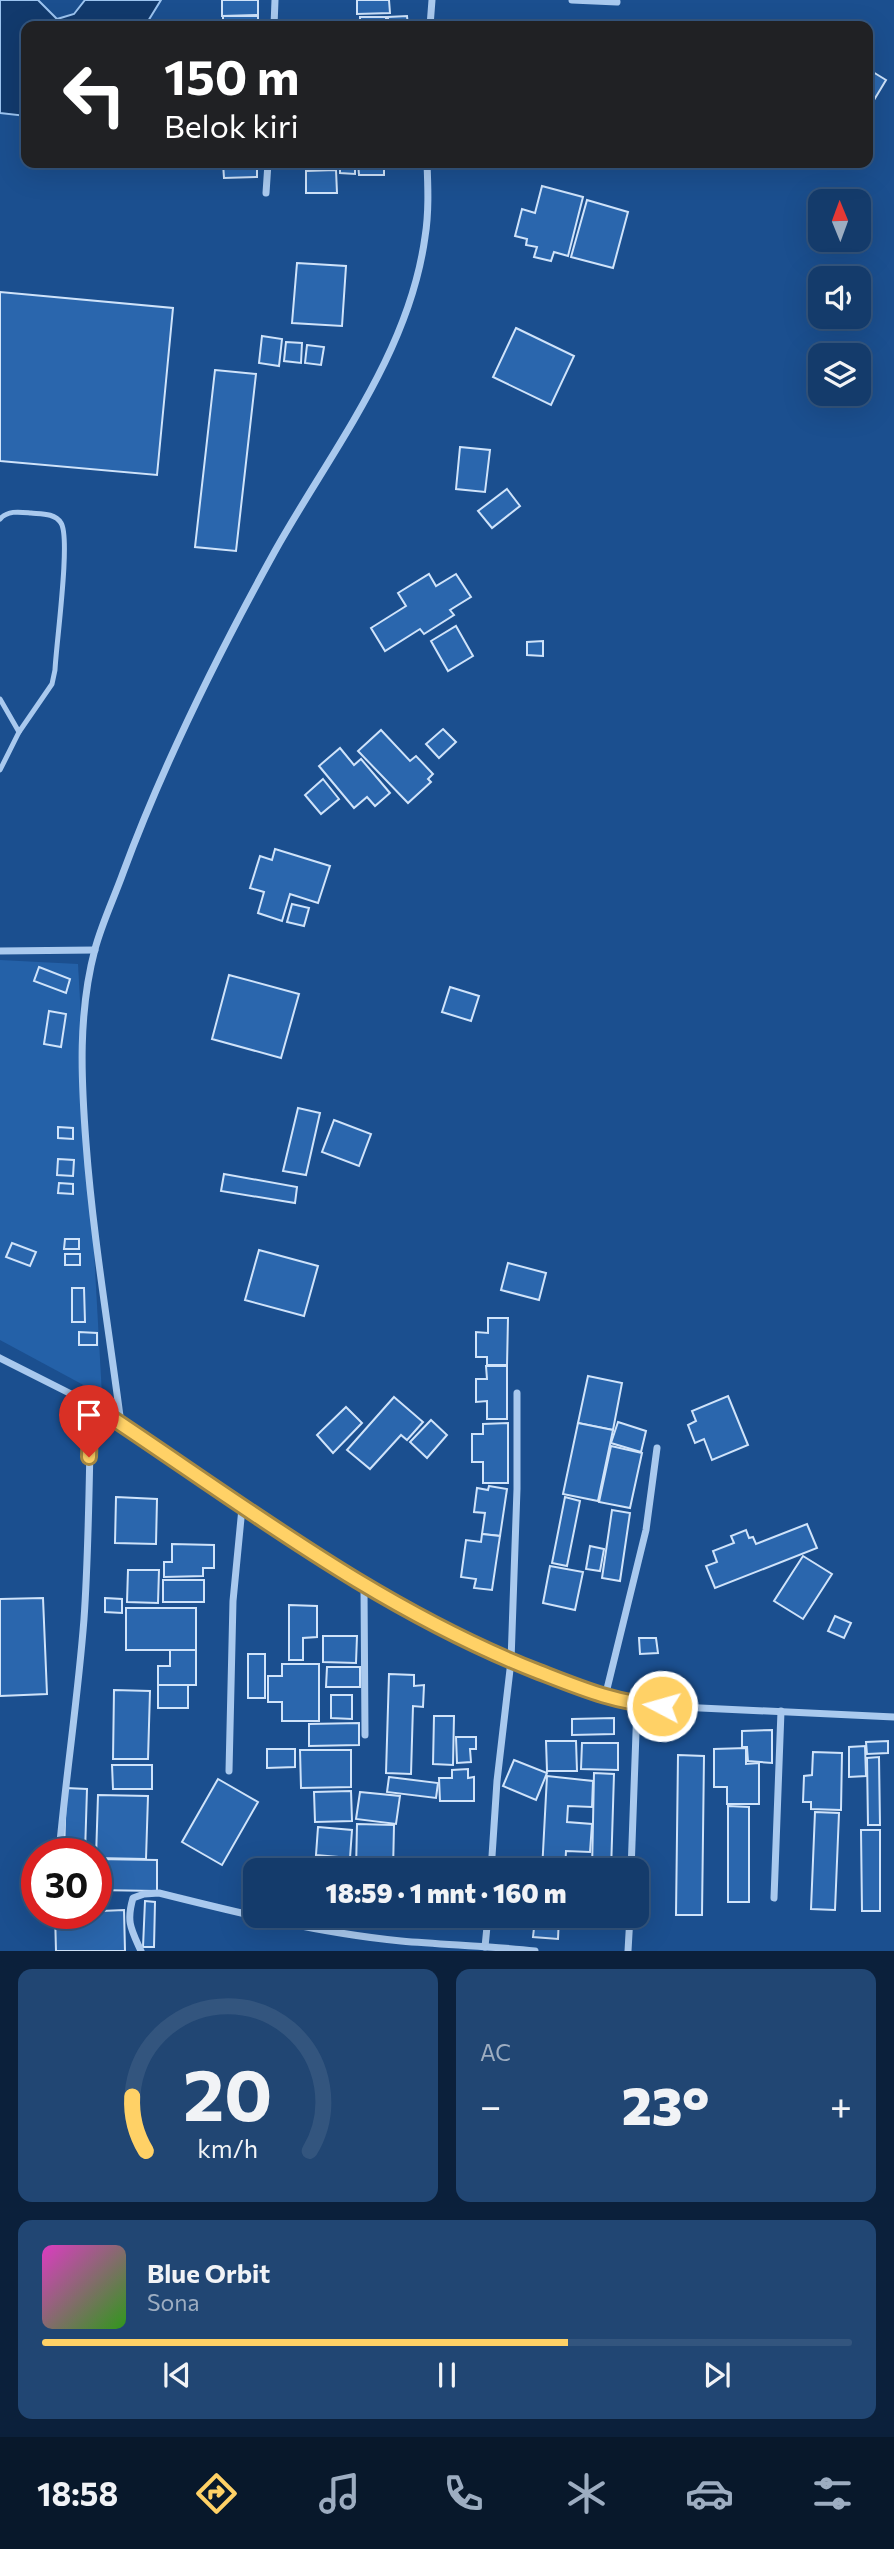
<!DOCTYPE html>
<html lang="id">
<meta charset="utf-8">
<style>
:root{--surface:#143b6b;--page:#214673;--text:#f1f3f6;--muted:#9dadc1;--line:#33557e;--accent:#ffd166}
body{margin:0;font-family:Commissioner,sans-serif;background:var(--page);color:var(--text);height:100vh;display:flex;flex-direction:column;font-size:26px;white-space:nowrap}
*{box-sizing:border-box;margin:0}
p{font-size:23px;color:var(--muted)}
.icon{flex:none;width:38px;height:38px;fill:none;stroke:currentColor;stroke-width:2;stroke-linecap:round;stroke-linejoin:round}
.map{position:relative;height:1951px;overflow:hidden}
.sheet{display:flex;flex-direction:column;gap:18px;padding:18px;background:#0b203b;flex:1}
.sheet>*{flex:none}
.hud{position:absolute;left:21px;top:21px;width:852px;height:147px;border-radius:14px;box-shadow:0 7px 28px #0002,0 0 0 2px var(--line);background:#202124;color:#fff;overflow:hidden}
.needle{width:46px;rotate:359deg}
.buttons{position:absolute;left:808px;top:189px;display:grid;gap:14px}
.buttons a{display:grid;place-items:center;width:63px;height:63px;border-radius:14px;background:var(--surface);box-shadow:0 7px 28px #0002,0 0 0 2px var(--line);font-size:35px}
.speed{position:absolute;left:21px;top:1838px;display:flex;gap:14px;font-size:35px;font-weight:700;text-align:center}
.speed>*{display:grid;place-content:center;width:91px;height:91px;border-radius:50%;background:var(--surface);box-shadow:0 7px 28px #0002,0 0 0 2px var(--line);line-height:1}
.speed .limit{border:10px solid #d22;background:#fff;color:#111}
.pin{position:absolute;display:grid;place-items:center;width:60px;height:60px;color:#fff;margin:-72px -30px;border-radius:50% 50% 50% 0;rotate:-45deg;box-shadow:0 0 7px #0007}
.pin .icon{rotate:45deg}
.me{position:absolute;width:77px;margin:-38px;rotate:276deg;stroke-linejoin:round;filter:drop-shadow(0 0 5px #0008)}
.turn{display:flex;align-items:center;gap:24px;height:147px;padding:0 28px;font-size:32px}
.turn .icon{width:91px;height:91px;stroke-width:2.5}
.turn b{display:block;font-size:49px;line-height:60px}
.big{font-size:52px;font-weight:800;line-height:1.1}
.sheet .card{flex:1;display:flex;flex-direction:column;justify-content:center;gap:10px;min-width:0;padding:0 24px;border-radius:14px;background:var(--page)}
.sheet .dial{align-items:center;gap:0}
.dial svg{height:182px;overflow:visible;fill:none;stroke:var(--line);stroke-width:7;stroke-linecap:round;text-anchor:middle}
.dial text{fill:var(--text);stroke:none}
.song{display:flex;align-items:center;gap:21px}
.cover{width:84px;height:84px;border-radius:10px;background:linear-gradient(135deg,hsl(310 70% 55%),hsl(110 70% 35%))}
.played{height:7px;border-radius:4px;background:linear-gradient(90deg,var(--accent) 65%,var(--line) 65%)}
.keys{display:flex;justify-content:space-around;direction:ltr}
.heat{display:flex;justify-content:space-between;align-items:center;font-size:38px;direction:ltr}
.sheet .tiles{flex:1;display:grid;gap:18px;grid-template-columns:1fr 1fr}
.card:last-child{grid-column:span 2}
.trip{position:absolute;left:243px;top:1858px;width:406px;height:70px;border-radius:14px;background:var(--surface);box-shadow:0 7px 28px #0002,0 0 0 2px var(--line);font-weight:800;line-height:70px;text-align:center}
.dock{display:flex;height:112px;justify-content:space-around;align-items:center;background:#08182b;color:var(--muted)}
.dock .icon{width:49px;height:49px}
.dock .active{color:var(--accent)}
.dock b{font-size:32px;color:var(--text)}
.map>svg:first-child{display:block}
.green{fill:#2461a8}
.water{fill:#123a6d;stroke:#9cc4f0;stroke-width:2}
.building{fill:#2a66ad;stroke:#cfe3fa;stroke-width:2}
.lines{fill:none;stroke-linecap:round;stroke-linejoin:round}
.lane{stroke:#a9c9ee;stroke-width:5}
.street{stroke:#a9c9ee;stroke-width:7}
.route-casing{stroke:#a68842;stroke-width:18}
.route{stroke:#ffd166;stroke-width:12}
</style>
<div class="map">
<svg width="894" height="1951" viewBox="0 0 894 1951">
<rect width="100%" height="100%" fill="#1b4f8f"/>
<path class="green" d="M0,960L78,964L102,1395L0,1340Z"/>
<path class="water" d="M0,0H38L57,19L74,14L85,0H161L145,26H26V116L0,113Z"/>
<g class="building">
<path d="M222,0H258V15L222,16Z"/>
<path d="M357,0H389L390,13L357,14Z"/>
<rect x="223" y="16" width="35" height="10"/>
<path d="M407,16L408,26H388V17Z"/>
<rect x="360" y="17" width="26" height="9"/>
<path d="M868,69L886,80L868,110Z"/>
<path d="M223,163H257V177L224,178Z"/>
<rect x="305" y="163" width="32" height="4"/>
<path d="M340,163L355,165V174L340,173Z"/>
<path d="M352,163H384V175H359L358,163Z"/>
<path d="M336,170L337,193H306V171Z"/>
<path d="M542,186L583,197L568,256L554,252L551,261L534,257L537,247L526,245L527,239L515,236L522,209L535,213Z"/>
<path d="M587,200L628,212L613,268L571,257Z"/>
<path d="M297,263L346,266L342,326L292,323Z"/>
<path d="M0,292L173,308L157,475L0,461Z"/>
<path d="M516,328L574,356L551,405L493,377Z"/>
<path d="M262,336L282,339L279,366L259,363Z"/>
<path d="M286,342L302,343L301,363L284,361Z"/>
<path d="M307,345L324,347L321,365L305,363Z"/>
<path d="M215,370L256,374L236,551L195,547Z"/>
<path d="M460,447L490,450L485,492L456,489Z"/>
<path d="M507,489L520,506L492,528L478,511Z"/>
<path d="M429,574L436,586L456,574L471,597L450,610L454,615L424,634L420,629L385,651L371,628L406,606L398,593Z"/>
<path d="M456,626L473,656L448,671L431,641Z"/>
<path d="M543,641V656L527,655V642Z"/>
<path d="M443,729L456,742L439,758L426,744Z"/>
<path d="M381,730L410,761L416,756L433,774L428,779L431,782L408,803L358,751Z"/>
<path d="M340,748L354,765L361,759L390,793L375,806L367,797L354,808L319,766Z"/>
<path d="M323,779L339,799L321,814L305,795Z"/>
<path d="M275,849L330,866L318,903L290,894L282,921L258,913L264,892L250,888L260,856L272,860Z"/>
<path d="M292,904L309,908L304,926L287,922Z"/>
<path d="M39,967L70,979L66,993L34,981Z"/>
<path d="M229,975L299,994L281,1058L212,1039Z"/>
<path d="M450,987L479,996L471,1021L442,1012Z"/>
<path d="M49,1011L66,1014L61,1047L44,1044Z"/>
<path d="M298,1108L320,1113L306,1175L283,1171Z"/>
<path d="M334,1120L371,1134L359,1166L322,1152Z"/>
<path d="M58,1127L73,1128V1139L58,1138Z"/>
<path d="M58,1159L74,1160L73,1176L57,1175Z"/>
<path d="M224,1174L297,1187L295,1203L221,1191Z"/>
<path d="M59,1183L73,1184V1194L58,1193Z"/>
<path d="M65,1239H79V1249H64Z"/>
<path d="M12,1243L36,1252L30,1266L6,1257Z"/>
<path d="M259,1250L318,1266L304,1316L245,1300Z"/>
<rect x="65" y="1254" width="15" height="11"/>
<path d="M508,1263L546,1273L539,1300L501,1290Z"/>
<path d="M72,1288H84L85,1322H72Z"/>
<path d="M488,1318H508L507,1365H487V1357H476V1332L488,1333Z"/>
<path d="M79,1332L97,1333V1345H79Z"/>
<path d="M486,1366H507V1419H487V1401L476,1402V1379H487Z"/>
<path d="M588,1376L622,1383L613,1430L578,1423Z"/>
<path d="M728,1396L748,1445L712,1460L704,1439L695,1443L688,1425L696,1421L692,1411Z"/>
<path d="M394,1397L423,1422L407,1440L401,1435L370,1469L347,1450Z"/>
<path d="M346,1407L362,1423L333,1453L317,1435Z"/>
<path d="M431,1420L447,1435L427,1458L410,1442Z"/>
<path d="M618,1422L646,1431L641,1452L611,1443Z"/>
<path d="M508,1423V1483H483V1462H472V1434H483V1424Z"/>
<path d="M578,1423L613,1430L598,1501L563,1494Z"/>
<path d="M611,1446L642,1453L630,1508L599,1502Z"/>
<path d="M489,1486L507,1489L500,1536L482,1534L485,1513L474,1512L477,1488L488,1490Z"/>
<path d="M116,1497L157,1499L156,1544L115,1543Z"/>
<path d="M565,1497L580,1501L567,1566L552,1563Z"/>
<path d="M612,1510L630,1513L620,1581L602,1578Z"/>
<path d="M807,1524L817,1548L715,1588L706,1566L717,1562L713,1551L734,1543L731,1536L746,1530L749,1538L753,1537L756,1544Z"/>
<path d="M482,1534L500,1536L492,1590L474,1588L476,1579L461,1577L466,1540L481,1542Z"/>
<path d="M172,1544L214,1545V1568H203V1576L164,1577V1562H172Z"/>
<path d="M590,1546L604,1549L600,1571L586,1569Z"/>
<path d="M803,1556L832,1574L803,1619L774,1601Z"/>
<path d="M550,1566L583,1572L575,1610L543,1603Z"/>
<path d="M128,1570H159L158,1603L127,1602Z"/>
<rect x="163" y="1580" width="41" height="22"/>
<path d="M43,1598L47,1694L0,1696V1599Z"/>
<path d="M105,1598L122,1599V1613L105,1612Z"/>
<path d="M289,1605L317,1606V1637L303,1638V1660H289Z"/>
<rect x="126" y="1608" width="70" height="42"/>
<path d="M835,1616L851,1623L844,1638L828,1631Z"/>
<path d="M323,1636H357L356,1663L323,1662Z"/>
<path d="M639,1638H656L658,1653L640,1654Z"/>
<path d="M170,1650H196V1685H158V1666H170Z"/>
<rect x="248" y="1654" width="17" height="44"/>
<path d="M282,1664H319V1721H282V1702H268V1676H282Z"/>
<path d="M327,1667H360V1687H326Z"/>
<path d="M389,1674L414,1675V1686L424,1685L423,1707L413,1706L411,1774L386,1773Z"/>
<rect x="158" y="1685" width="30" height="23"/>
<path d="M114,1690L150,1691L148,1759H113Z"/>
<path d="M331,1695H352V1719L331,1718Z"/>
<path d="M434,1716H454L453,1765L433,1764Z"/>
<path d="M614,1718V1734L572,1735V1719Z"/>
<path d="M359,1723V1745L309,1746V1724Z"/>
<path d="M772,1730V1763L748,1761L747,1747H742V1731Z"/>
<path d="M456,1737H476V1749H470L471,1762L457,1763Z"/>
<path d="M546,1741H576L577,1771H547Z"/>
<path d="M888,1741V1753L867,1754L866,1742Z"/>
<path d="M582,1743H618V1770L581,1769Z"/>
<path d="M865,1746L866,1776L849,1777V1747Z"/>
<path d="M746,1748V1764L759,1763V1804H727V1787H714V1749Z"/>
<path d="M267,1749H295V1767L267,1768Z"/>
<path d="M300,1750H351V1787L301,1788Z"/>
<path d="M813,1752L842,1753L841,1810L811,1809V1802H803L804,1776L812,1775Z"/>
<path d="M678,1755L704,1756L702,1915H676Z"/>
<path d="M879,1757L880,1825H868L867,1758Z"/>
<path d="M514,1760L547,1773L536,1800L503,1786Z"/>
<path d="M112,1765H152V1789H113Z"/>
<path d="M468,1769V1778L474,1777V1801H440L439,1778H452V1770Z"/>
<path d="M594,1773L614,1774L611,1871H592Z"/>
<path d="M547,1776L593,1781L592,1807L568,1806L567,1822L592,1824L590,1852L566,1851L565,1871H542Z"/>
<path d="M389,1777L438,1783L436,1798L387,1792Z"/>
<path d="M218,1779L258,1802L222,1865L182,1842Z"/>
<path d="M66,1788L87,1789L85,1853H64Z"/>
<path d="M351,1791L352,1821L315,1822L314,1792Z"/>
<path d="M360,1792L400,1796L396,1824L356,1819Z"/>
<path d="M98,1795L148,1796L146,1859L96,1858Z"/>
<path d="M728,1806L749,1807V1902H728Z"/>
<path d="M815,1812L839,1813L835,1910L811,1909Z"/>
<path d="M357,1824L394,1825L393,1871H356Z"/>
<path d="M318,1827L352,1830L350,1858L316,1855Z"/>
<path d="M861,1830H880V1911H862Z"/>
<path d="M298,1857L320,1858V1871H298Z"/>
<path d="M96,1859L157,1860V1891L96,1890Z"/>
<path d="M322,1861L346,1862L345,1871H321Z"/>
<path d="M145,1901L155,1902L154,1947H143Z"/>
<path d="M124,1910L125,1951H56L55,1913Z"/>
<path d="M535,1916H559L558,1939L533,1937L534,1928H520L521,1917Z"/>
<rect x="591" y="1916" width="19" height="9"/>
</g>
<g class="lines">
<g class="lane">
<path d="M0,519C8,510 20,512 31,513C41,514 55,513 61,523C71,538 56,645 55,670L52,684L19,732L0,699"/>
<path d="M0,770L19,732"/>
</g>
<g class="street">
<path d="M572,0L617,2"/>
<path d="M274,26L275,0"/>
<path d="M430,26L432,0"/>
<path d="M266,193L268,163"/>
<path d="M0,951L95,950"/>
<path d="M0,1358L91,1404L242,1508L364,1587L511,1661L605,1697L637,1705L894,1717"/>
<path d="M121,1424C109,1330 93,1237 86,1143C81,1078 78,1013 95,949C102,923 114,898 123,873C164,762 218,654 275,551C331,451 409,354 425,237C429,213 428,187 427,163"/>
<path d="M364,1587L365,1735"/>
<path d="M605,1697L646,1530L657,1448"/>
<path d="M229,1771L233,1601L242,1508"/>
<path d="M59,1853C66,1775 78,1697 84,1619C89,1548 89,1476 91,1404"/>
<path d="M491,1871L497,1781L511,1661L517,1489V1393"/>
<path d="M631,1871L637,1705"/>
<path d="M774,1898L781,1711"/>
<path d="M485,1947L488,1916"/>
<path d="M141,1951C131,1929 126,1922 133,1898L144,1894L159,1893C239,1913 319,1933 401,1941C446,1945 491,1946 535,1951"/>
<path d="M628,1951L630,1916"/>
</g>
</g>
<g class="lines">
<g class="route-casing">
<path id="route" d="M89,1457L91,1404C237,1500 375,1608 539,1672C580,1688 618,1704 662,1706"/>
</g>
<use href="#route" class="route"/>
</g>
</svg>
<div class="buttons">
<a><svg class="needle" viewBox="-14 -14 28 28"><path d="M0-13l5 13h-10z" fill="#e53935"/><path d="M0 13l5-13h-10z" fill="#9dadc1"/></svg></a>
<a><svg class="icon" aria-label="sound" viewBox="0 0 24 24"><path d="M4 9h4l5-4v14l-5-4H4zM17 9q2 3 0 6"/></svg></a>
<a><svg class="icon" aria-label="layers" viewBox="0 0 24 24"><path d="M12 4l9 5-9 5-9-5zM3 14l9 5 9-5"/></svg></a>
</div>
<div class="speed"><div class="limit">30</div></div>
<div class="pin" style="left:89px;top:1457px;background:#d93025"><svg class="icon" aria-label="arrive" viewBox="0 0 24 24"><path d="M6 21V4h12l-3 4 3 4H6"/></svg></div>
<svg class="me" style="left:662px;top:1706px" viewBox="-20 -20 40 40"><circle r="17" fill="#ffd166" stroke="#fff" stroke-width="3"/><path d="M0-11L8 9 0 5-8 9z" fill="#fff"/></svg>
<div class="trip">18:59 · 1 mnt · 160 m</div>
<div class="hud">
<div class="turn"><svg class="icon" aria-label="left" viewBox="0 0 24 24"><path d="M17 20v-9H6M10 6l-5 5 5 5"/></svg><div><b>150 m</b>Belok kiri</div></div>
</div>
</div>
<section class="sheet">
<div class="tiles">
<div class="card dial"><svg viewBox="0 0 100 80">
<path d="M14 69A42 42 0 1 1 86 69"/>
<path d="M14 69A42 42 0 0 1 8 45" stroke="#ffd166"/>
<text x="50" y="56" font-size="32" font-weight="700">20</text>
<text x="50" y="72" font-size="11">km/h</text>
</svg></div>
<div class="card"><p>AC</p>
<div class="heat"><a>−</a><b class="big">23°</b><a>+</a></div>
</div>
<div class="card">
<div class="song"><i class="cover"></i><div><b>Blue Orbit</b><p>Sona</p></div></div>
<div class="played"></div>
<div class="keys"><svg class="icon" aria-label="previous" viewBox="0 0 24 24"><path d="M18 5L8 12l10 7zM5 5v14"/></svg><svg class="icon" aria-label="pause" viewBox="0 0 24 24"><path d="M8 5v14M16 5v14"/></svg><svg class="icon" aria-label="next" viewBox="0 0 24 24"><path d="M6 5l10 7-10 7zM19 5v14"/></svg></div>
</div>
</div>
</section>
<nav class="dock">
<b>18:58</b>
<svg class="icon active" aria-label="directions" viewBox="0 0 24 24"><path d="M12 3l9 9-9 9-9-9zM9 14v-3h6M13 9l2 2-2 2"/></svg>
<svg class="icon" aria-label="music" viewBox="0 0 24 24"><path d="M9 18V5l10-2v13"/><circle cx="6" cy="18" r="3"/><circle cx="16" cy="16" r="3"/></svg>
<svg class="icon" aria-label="phone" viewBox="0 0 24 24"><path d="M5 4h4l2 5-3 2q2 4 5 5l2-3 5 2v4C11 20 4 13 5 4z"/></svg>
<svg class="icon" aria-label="climate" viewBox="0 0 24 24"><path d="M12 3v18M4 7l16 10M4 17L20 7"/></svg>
<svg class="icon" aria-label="car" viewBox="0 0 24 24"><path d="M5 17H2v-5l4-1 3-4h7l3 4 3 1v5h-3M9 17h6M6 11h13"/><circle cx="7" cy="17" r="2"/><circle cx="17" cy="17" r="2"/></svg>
<svg class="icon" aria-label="filters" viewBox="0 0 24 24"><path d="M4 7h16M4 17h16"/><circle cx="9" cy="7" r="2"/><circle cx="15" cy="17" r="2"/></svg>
</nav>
